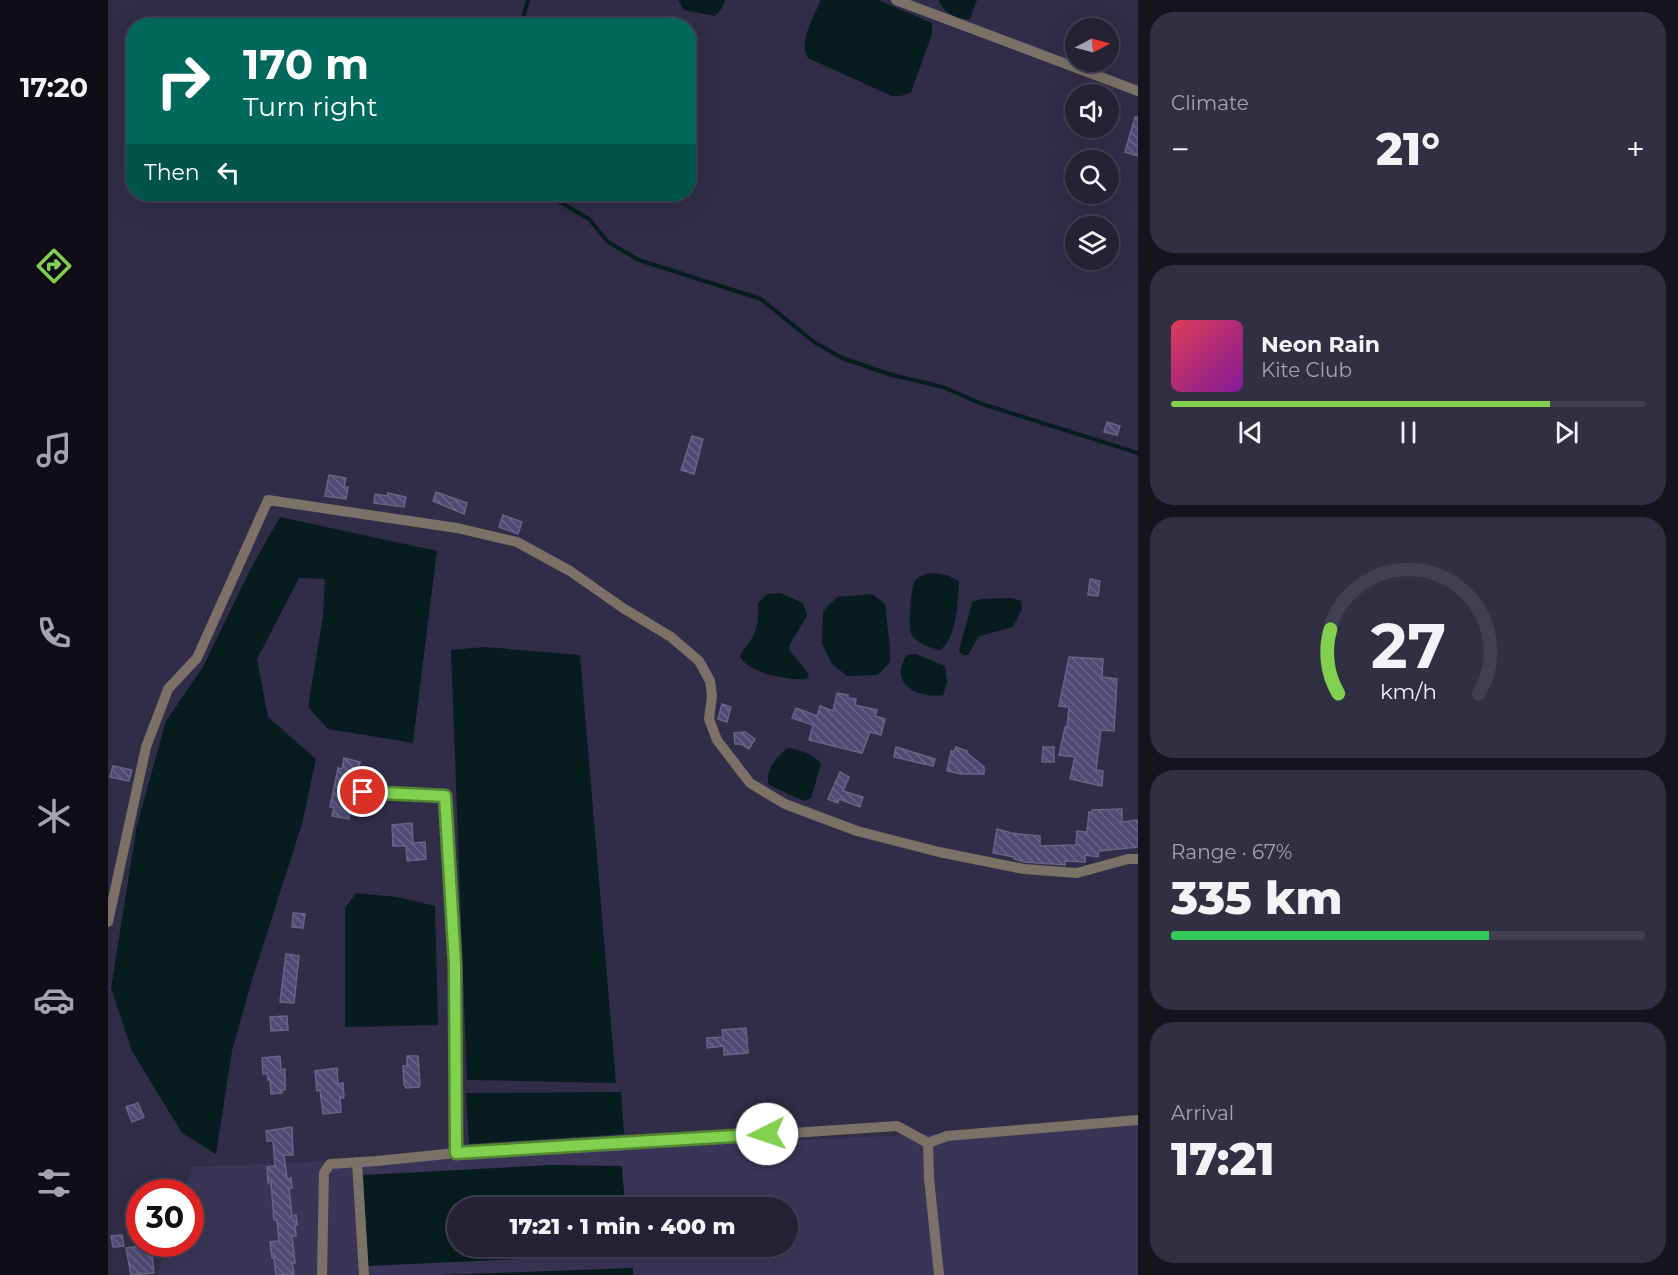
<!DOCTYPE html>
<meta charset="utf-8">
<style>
:root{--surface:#252236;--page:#312f42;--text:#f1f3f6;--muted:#a3a4ad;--line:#423f51;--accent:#82d04f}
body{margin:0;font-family:Montserrat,sans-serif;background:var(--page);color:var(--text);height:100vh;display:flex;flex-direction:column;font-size:22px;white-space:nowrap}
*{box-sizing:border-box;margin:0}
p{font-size:20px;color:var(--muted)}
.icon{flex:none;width:33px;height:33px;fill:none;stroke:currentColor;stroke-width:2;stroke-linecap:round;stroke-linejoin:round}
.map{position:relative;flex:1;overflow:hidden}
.drawer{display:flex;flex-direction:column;gap:12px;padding:12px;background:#14131e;width:540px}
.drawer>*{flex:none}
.top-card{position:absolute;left:18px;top:18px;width:570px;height:183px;border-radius:24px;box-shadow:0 6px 24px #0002,0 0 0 2px var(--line);background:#00695c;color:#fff;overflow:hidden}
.needle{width:39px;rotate:84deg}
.buttons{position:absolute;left:957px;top:18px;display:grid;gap:12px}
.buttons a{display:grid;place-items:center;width:54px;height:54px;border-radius:50%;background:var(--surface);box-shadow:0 6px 24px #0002,0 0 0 2px var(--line);font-size:30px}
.speed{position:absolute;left:18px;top:1179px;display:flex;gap:12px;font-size:30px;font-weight:700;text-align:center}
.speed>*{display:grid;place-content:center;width:78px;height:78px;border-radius:50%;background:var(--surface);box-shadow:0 6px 24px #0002,0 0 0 2px var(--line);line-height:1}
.speed .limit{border:9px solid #d22;background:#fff;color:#111}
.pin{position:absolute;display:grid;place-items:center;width:51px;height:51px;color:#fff;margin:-26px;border:3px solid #fff;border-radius:50%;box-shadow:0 2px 6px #0007}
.me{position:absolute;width:66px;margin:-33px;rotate:266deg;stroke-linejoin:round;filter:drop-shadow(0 0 4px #0008)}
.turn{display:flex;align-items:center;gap:21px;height:126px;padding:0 18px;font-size:27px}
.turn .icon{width:78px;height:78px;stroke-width:2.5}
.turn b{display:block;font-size:42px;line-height:51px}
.then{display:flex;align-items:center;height:57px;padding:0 18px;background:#0003;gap:12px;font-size:22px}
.big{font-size:45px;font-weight:800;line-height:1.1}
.drawer .widget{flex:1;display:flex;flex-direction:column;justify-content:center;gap:9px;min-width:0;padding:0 21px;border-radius:24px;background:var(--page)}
.drawer .dial{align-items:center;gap:0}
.dial svg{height:156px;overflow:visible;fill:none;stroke:var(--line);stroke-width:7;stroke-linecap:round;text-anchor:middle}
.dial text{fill:var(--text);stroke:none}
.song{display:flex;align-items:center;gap:18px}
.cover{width:72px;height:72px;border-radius:9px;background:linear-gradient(135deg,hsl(350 70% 55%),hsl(290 70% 35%))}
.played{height:6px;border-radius:3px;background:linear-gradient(90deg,var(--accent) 80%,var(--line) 80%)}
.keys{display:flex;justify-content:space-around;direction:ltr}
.heat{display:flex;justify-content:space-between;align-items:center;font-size:33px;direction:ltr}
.charge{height:9px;border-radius:4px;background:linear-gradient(90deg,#34c759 67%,var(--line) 0)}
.trip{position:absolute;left:339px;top:1197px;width:351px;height:60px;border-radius:30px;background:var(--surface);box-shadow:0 6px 24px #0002,0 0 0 2px var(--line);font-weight:800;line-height:60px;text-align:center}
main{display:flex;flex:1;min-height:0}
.tabs{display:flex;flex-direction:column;width:108px;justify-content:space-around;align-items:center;background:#0f0e16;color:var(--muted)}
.tabs .icon{width:42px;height:42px}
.tabs .active{color:var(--accent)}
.tabs b{font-size:27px;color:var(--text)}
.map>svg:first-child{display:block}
.built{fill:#3a3556;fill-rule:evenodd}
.water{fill:#071c1e}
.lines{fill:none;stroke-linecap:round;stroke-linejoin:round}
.stream{stroke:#071c1e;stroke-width:4}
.building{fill:url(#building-back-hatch);stroke:#676582;stroke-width:1.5}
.minor{stroke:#7b7166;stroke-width:10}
.route-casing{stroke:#548733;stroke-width:15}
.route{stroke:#82d04f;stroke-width:10}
</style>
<main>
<nav class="tabs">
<b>17:20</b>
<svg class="icon active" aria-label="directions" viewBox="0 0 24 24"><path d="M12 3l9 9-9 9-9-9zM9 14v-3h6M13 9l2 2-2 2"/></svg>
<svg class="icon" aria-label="music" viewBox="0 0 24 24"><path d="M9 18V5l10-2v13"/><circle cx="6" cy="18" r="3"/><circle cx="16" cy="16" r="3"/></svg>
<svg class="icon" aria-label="phone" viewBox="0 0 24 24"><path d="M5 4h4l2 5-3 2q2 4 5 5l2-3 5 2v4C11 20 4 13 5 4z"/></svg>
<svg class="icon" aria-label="climate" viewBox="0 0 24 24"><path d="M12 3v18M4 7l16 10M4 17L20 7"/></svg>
<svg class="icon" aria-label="car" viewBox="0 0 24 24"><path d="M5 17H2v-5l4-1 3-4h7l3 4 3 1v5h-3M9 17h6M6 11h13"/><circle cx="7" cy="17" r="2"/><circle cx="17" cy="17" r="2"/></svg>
<svg class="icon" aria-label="filters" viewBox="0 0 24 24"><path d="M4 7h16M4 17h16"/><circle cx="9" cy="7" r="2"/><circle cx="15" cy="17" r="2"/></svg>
</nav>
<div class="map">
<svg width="1030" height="1275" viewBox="0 0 1030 1275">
<defs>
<pattern id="building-back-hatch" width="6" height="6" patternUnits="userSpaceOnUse" patternTransform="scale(1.5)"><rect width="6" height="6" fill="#4f4a74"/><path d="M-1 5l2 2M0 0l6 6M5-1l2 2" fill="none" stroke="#686488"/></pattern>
</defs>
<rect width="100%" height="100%" fill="#312d48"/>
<path class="built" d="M1030,1122V1275H49L59,1244H82V1192H76L84,1167L940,1129ZM350,1208H680V1246H350Z"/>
<g class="water">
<path d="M570,0H617L614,8L607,16L576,10Z"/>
<path d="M713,0H770L824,23V34L803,92L793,96H784L700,58C690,42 706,16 713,0Z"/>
<path d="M831,0H869L862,19C850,20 834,12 831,0Z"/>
<path d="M172,517L329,551L305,743L220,729L200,707L215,616L217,579L191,578L149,659L160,717L208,759L194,824L144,980L124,1051L108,1154L74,1133L24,1051L3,988L29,825L58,721L95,667L143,568Z"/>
<path d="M825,573L839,575L851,581C850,600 849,639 832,650C822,648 808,643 803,634C800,627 803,586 807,581C812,575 818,574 825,573Z"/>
<path d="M672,593L695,603L699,616L682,644L681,650L701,674L699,679C683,681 638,673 632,656C636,647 643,642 646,634C651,624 650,613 650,603L659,594Z"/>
<path d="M764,594L777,604L782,649V662L770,675L739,676L724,664L714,644L715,611L729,597Z"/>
<path d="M903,598L913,601L914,609L905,627L871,636L860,655H855L851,651L864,602L872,599Z"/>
<path d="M377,647L472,655L508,1083L359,1080L343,650Z"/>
<path d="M808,654L837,666L839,683L835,695C810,699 779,683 799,655Z"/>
<path d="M680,748C692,750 706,754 713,764L703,798L696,801L661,785C656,771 669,756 680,748Z"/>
<path d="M248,893L289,897L327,906L330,1025L237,1027V908Z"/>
<path d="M513,1092L516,1134L361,1144L358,1093Z"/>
<path d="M443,1165L514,1166L517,1207L350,1208V1246H520L521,1254L260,1266L255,1175Z"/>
<path d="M525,1268V1275H330Z"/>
</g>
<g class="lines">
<g class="stream">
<path d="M413,26L420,0"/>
<path d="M438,194L481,219L500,242L531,260L653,299L706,342L734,358L784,375L835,387L874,404L1030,453"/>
</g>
</g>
<g class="building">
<path d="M1027,117H1030V156L1017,152Z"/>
<path d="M999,422L1012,426L1009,435L996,432Z"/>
<path d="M584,436L595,439L586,474L573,470Z"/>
<path d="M221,475L238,478L236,487H240L238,499L217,496Z"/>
<path d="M328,492L359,503L356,514L325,501Z"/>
<path d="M280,493L298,497L296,507L266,503L267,494L279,496Z"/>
<path d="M395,515L414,522L410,534L391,527Z"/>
<path d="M982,579L992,581L990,596L980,595Z"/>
<path d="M961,657L995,659L994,677L1009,679L1006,731L993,730L988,770L995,771L994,786L962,779L967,757L951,755L957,727L959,728L961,707L951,706Z"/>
<path d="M729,693L740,695V698L748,699L747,705L769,710L767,716L777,719L773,735L762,732L754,753L701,740L705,725L684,718L688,708L709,716L712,706L725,711Z"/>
<path d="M614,704L623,707L619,722L610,719Z"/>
<path d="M637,732L647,739L641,749L633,744H627L626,733Z"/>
<path d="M788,747L827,759L825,766L786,757Z"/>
<path d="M848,747L859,751L858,752L876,767V774H854L839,771L843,751L846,752Z"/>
<path d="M935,747H946V762H934Z"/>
<path d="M236,758L252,762L241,819L224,816L226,807H222L230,768L234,769Z"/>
<path d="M5,766L24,770L21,781L2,777Z"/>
<path d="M732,772L741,777L735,791L755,797L752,807L731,799L730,803L720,799Z"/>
<path d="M1014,809V822L1030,820V847L991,851L990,857L977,855V862L957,861V865L917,862L906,859V857L885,853L889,829L901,832V833L932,836V846L968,845L969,831L979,832L981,812L984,813V810Z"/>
<path d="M304,823L305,843L317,842L318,859L299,861L298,846H285L284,825Z"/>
<path d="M185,913L197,914L195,928L184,927Z"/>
<path d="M178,954L191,956L186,1003L172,1002Z"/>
<path d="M179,1016L180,1030L163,1031L162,1017Z"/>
<path d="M638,1028L640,1053L616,1055V1046L599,1048V1038L615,1037L614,1030Z"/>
<path d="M172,1056L173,1070L177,1069V1090H174V1093L163,1094L162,1080H160L159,1073L155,1074L154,1058Z"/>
<path d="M299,1056H310L312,1084L311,1087L298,1088L296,1085L295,1066H299Z"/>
<path d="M229,1068L230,1084L235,1083L236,1098H232L233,1112L215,1114L212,1090L209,1091L207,1071Z"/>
<path d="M30,1103L36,1117L24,1122L18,1107Z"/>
<path d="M184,1127L185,1155H176L179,1179L183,1178L184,1188H181L184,1216L188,1215L189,1225H187L188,1236H184L187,1263H184L186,1274L168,1275L166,1258H164L162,1242L171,1241L169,1220H166L163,1182L160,1183L159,1167L167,1166L165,1141H159L158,1131Z"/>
<path d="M14,1235L16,1246L5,1247L3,1236Z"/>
<path d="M52,1244L53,1253L44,1254L46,1273L23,1275L18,1248Z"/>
</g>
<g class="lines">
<g class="minor">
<path d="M788,0L1030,91"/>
<path d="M255,793L337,796L347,964L348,1153"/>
<path d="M0,922L38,747L60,689L89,658L160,500L349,528L409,542L462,571L515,608L563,637L591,661L602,681L604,696L601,719L609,740L642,783L677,804L749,831L831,852L916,869L969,873L1020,859H1030"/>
<path d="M249,1162L256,1275"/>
<path d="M214,1275L216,1173L222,1164L269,1161L348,1153L474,1147L789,1126L820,1143"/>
<path d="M831,1275L821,1178L820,1143L839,1136L1030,1120"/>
</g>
</g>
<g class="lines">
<g class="route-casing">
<path id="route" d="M255,792L337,796L347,964L348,1153L659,1134"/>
</g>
<use href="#route" class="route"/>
</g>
</svg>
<div class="buttons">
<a><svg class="needle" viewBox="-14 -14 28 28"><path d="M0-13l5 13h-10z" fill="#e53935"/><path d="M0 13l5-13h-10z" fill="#a3a4ad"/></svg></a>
<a><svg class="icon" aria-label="sound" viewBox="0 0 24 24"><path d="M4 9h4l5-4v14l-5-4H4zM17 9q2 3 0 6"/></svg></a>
<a><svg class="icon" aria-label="search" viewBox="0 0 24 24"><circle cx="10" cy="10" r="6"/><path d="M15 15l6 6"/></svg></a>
<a><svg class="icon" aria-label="layers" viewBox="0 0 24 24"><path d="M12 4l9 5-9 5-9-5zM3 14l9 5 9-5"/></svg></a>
</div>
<div class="speed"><div class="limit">30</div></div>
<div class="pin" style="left:255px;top:792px;background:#d93025"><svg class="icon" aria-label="arrive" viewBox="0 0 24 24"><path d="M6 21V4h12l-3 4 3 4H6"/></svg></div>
<svg class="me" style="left:659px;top:1134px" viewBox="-20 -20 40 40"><circle r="19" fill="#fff"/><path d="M0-13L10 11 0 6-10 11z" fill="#82d04f"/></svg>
<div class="trip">17:21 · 1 min · 400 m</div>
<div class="top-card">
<div class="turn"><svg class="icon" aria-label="right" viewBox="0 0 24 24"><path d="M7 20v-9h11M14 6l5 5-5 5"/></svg><div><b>170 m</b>Turn right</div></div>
<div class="then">Then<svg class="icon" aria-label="left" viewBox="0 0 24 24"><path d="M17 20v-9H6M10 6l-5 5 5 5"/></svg></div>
</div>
</div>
<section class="drawer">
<div class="widget"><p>Climate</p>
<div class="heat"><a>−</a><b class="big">21°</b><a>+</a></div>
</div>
<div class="widget">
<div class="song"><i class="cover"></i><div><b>Neon Rain</b><p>Kite Club</p></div></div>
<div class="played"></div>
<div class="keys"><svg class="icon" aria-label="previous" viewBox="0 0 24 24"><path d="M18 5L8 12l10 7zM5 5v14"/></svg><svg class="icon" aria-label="pause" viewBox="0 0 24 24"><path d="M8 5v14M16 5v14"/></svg><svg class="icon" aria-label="next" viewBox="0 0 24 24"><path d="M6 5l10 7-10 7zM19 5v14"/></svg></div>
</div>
<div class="widget dial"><svg viewBox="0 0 100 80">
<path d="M14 69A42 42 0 1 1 86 69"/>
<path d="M14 69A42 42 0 0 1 10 36" stroke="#82d04f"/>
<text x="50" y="56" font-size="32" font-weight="700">27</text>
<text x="50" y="72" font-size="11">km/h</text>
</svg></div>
<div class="widget"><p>Range · 67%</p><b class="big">335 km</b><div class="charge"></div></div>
<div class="widget"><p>Arrival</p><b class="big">17:21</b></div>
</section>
</main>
